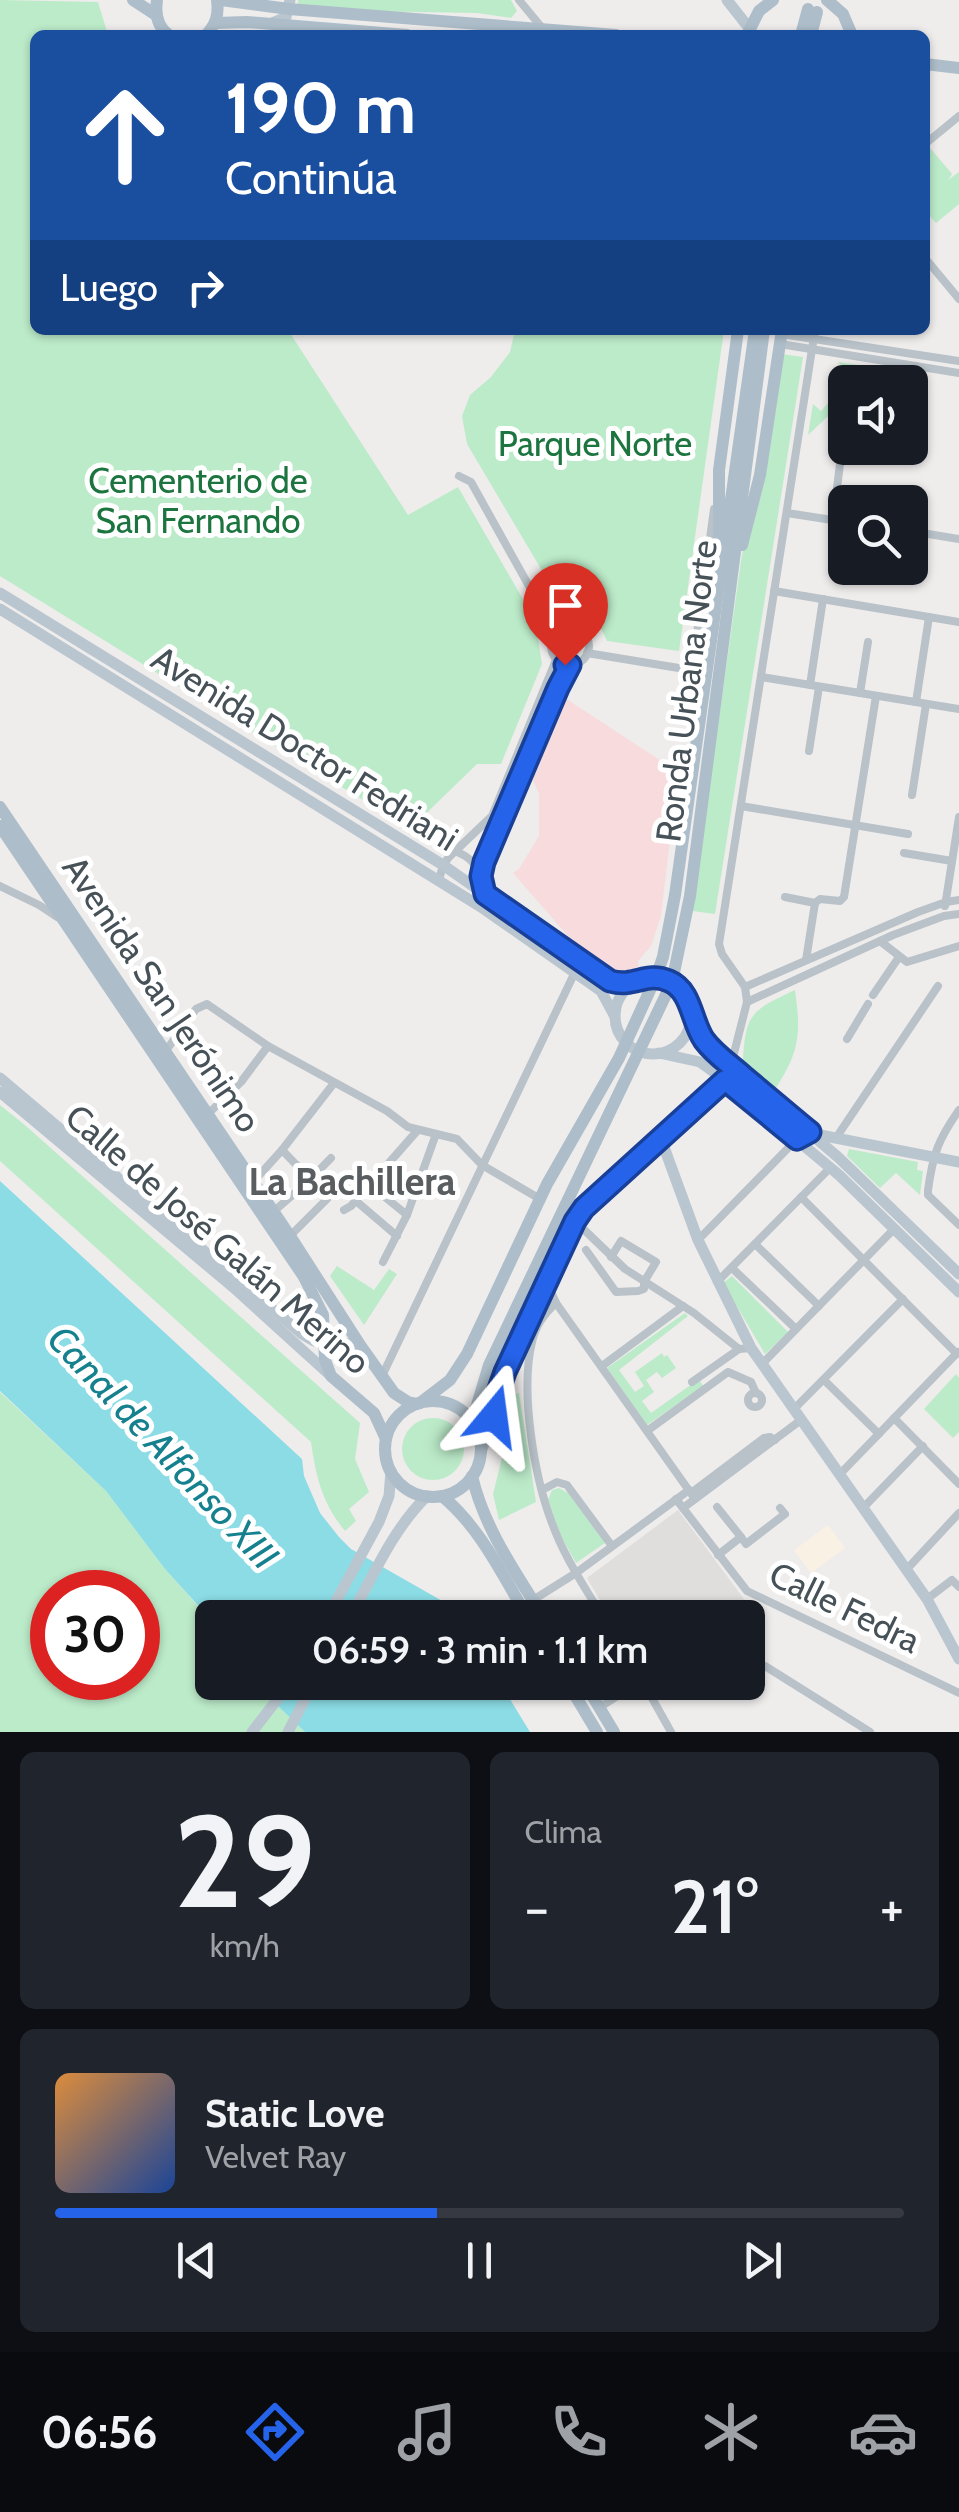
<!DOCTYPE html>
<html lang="es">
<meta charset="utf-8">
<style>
:root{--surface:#171b24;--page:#20242c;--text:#f1f3f6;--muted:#9ea1a6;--line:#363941;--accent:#2563eb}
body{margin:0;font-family:Cabin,sans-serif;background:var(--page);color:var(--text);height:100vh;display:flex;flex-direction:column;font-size:38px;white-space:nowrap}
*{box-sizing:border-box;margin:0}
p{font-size:32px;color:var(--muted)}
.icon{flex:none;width:55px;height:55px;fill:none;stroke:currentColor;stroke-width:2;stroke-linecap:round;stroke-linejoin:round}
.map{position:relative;height:1732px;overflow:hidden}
.details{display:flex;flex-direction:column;gap:20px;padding:20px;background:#0d0f14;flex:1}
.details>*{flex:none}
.banner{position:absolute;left:30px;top:30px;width:900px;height:305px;border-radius:15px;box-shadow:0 2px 8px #0004;background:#1a4fa0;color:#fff;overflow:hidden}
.buttons{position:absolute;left:828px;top:365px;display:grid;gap:20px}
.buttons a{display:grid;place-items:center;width:100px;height:100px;border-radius:15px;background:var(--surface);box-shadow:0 2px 8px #0004;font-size:50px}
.speed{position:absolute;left:30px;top:1570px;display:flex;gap:20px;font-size:50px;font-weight:700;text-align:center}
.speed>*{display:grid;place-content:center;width:130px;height:130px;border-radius:50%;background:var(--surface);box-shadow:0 2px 8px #0004;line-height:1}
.speed .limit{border:15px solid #d22;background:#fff;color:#111}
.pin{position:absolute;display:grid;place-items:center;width:85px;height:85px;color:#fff;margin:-102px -42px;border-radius:50% 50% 50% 0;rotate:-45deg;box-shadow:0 0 10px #0007}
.pin .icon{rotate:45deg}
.me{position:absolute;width:110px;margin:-55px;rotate:16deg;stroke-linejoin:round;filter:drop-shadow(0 0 8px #0008)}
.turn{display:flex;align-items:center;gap:35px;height:210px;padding:0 30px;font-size:45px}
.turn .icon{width:130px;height:130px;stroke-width:2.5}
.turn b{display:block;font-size:70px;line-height:85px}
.then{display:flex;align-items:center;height:95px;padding:0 30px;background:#0003;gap:20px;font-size:38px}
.big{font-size:75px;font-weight:600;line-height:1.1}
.details .card{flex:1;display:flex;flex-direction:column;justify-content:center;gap:15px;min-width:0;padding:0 35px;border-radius:15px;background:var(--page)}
.details .dial{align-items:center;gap:0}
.dial b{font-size:130px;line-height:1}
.song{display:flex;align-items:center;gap:30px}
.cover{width:120px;height:120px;border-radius:15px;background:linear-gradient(135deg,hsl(30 70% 55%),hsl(220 70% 35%))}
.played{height:10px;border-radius:5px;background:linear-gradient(90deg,var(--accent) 45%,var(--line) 45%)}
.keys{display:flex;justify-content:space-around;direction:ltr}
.heat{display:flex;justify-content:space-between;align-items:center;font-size:55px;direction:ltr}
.details .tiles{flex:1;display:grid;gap:20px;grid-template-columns:1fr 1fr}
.card:last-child{grid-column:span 2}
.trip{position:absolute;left:195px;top:1600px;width:570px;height:100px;border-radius:15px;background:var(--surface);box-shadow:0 2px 8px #0004;font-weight:600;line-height:100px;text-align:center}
.dock{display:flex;height:160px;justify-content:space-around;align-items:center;background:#090b0e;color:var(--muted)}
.dock .icon{width:70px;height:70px}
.dock .on{color:var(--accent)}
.dock b{font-size:45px;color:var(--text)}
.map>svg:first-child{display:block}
.commercial{fill:#faf1e5}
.education{fill:#e0dddd}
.medical{fill:#f8dcdd}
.green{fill:#bcebc9;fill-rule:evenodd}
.water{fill:#8bdce5}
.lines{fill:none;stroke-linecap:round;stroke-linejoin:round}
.street{stroke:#b8c2c8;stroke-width:8}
.secondary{stroke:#bac6cf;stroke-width:11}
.primary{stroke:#adbeca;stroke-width:12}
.route-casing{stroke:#184099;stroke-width:25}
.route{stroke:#2563eb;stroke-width:18}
.labels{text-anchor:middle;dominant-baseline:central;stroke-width:10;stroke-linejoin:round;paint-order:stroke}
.park-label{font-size:35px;fill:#1c743f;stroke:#fff}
.street-label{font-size:35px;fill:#465158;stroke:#fff}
.neighbourhood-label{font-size:38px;font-weight:bold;fill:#595d60;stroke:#fff}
.water-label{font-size:38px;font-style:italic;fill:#15818e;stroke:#fff}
</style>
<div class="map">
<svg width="959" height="1732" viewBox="0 0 959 1732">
<rect width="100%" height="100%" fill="#efecec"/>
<path class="commercial" d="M828,1525L845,1548L811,1573L794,1550Z"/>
<path class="education" d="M678,1510L749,1606L732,1617H610L587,1578Z"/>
<path class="medical" d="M565,698L678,772L661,916L651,946L638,961L639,966L621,976L582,952L513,873L519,869L539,836V794L532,778Z"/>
<g class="green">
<path d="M0,0L98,2L108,35H35V330H288L408,515L458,487L535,620L542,664L501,764H477L410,829L0,576Z"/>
<path d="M298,0H511L517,11L511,18L477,13L298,10Z"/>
<path d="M931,149L952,174L948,180L959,172V204L936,223L925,211V154Z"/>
<path d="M515,330H724L679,651L607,641L600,626L557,596L467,444L462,416L470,395L491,377L510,352Z"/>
<path d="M781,354L803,357L715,914L692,911L741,561Z"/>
<path d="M838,362L879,368L864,382H845V400L808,435L813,404L821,411L834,397L831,393L849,375Z"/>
<path d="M795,990C801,1033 800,1051 776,1088L743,1062C745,1012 753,1010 795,990Z"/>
<path d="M0,1105L26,1126L360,1423L355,1459L369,1492L349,1509L356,1521L345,1531C322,1503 316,1477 311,1442L0,1161Z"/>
<path d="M849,1149L918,1162L917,1170L923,1171L920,1195L896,1173L880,1188L847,1156Z"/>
<path d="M337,1266L374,1290L389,1269L397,1274L364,1325L330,1276Z"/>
<path d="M732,1276L788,1332L765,1354L723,1283Z"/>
<path d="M685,1313L688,1316L619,1370L635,1392L644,1386L635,1372L662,1353L664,1357L667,1355L676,1368L662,1378L657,1372L646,1380L654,1392L642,1401L651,1413L699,1379L703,1386L647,1425L607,1368Z"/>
<path d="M956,1374L959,1378V1432L953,1438L924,1409Z"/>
<path d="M0,1392L106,1491L165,1569L212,1622V1682L254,1683L305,1732H0ZM52,1592H138V1678H52Z"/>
<path d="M519,1393L536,1502L499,1520L493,1494L505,1446L502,1425L508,1396Z"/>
<circle cx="433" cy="1449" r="31"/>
<path d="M559,1488L568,1493L605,1543L576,1563L560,1534L548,1500L552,1490Z"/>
</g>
<g class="water">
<path d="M0,1181L302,1459L304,1476L320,1513L339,1537L351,1549L451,1606L457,1610L461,1617L212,1618V1621L165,1569L106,1491L0,1391Z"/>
<path d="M254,1683H500L530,1732H305Z"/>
</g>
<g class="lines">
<g class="street">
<path d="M519,0L543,29"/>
<path d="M925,144L959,116"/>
<path d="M925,258L959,299"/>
<path d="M781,334L959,361"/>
<path d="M780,344L959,373"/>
<path d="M910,387L922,374L916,366"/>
<path d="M459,476L471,482L539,604L551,644"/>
<path d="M787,513L845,522"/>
<path d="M833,520L840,464L838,455L846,448"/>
<path d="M910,531L959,539"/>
<path d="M774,591L959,622"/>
<path d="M540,605L568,627"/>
<circle cx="570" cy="646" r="19"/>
<path d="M587,653L697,671"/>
<path d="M692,670L714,509"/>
<path d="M761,677L959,709"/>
<path d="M810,685L823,599"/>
<path d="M860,693L868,642"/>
<path d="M916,702L929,617"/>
<path d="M809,751L819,687"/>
<path d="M912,795L926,704"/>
<path d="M741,806L908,834"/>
<path d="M455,851C468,856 476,863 481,876"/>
<path d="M904,853L952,861"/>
<path d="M439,880L443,865L449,857L492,816L556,660"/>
<path d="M0,886L39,905L57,917"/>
<path d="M485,894L481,876L484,862L558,688L570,665"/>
<path d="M785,897L815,903L806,960"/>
<path d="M815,903L820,899L840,901L844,897L876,696"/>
<path d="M945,906L959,817"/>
<path d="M880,941L907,962L959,946"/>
<path d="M745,987L918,912L946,902L959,900"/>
<path d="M873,995L899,957"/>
<path d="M747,1002L893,935L944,916L959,914"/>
<path d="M847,1039L868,1004"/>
<path d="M165,1052L196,1009L207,1004L268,1046L387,1111L408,1127L457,1139L482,1165L540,1199"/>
<path d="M731,1065L747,1002L745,987L722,954L719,944L815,330"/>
<path d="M959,1110C938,1140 933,1154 928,1190V1195L959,1225"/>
<path d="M207,1115L241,1082L268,1046"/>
<path d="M836,1138L938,986"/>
<path d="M282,1150L311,1180"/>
<path d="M253,1182L282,1150L334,1083"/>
<path d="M369,1184L407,1215"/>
<path d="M801,1197L957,1354"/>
<path d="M356,1201L397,1236"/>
<path d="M344,1210L351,1206L417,1131"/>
<path d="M273,1212L296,1192L297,1193L331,1158"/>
<path d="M575,1221L625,1269L694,1313L739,1349L751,1348"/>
<path d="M290,1236L327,1199"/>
<path d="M698,1240L797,1139"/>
<path d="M755,1244L819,1306"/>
<path d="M586,1250L616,1292L638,1291L644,1289V1282L656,1262L621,1241L611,1257"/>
<path d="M383,1262L407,1215L436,1134"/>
<path d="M732,1268L796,1329"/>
<path d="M717,1282L830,1168"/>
<path d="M547,1283L556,1303L695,1499"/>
<path d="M556,1303C545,1313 535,1327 532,1342C520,1391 534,1476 552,1523C564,1557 585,1587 603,1618"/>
<path d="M762,1364L894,1229"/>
<path d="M602,1366L683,1306"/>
<path d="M382,1376L575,972"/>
<path d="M824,1380L879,1434"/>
<path d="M692,1382L739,1349"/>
<circle cx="755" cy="1400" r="7"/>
<path d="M794,1409L903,1299"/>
<path d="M894,1418L959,1484"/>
<path d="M647,1431L728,1372L751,1382L756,1393"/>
<path d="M479,1461L489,1435L502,1379L575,1221L583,1208L725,1080"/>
<path d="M840,1474L958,1352"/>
<path d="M542,1490L557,1482L567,1485L612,1546"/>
<path d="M691,1493L764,1438L770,1437L775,1440"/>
<path d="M676,1499L747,1591L959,1693"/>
<path d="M717,1507L741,1537"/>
<path d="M683,1508L801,1420"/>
<path d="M863,1508L923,1446"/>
<path d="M718,1555L741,1537L746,1544L785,1514L780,1508"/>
<path d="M907,1569L959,1513"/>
<path d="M927,1599L952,1580L959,1587"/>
<path d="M533,1600L576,1573L689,1490"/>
<path d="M748,1677L765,1666L870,1732"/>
<path d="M643,1682L671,1732"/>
<path d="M735,1685L739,1682"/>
<path d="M599,1708L639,1682"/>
</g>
<g class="secondary">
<path d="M727,0L749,28"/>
<path d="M272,23L286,17L290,0"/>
<path d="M0,593L443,865L604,978L629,985"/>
<path d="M0,609L481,907L601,991L614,1015"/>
<circle cx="653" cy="1016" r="38"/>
<path d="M691,1013L704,1040L714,1051L839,1158L959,1274"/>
<path d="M659,1053L700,1062L725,1080L839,1175L959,1292"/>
<path d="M0,1078L302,1334L314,1341L360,1345"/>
<path d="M0,1092L233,1287L331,1376"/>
<path d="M815,1134L959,1162"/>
<path d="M661,1139L698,1240L751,1348L927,1599L959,1659"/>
<path d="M327,1618L379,1522L389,1496L391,1471"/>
<path d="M350,1618C373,1576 393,1529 427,1496"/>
<path d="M252,1732L289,1684"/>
<path d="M288,1732L314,1682"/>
</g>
<g class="primary">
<path d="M133,0L156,15"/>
<path d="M157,0C155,14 157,27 169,35"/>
<path d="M221,0L289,9L616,35"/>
<path d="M827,0L843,14L852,35"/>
<path d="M216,23L247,22L407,35"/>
<path d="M206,35C216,24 219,15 217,0"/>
<path d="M747,35L759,11L773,0"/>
<path d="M801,35L808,9"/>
<path d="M811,35L817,12"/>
<path d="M925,64L959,68"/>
<path d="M719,536V470L738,330"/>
<path d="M742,545L760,475L782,330"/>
<path d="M0,807L290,1236L360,1345L394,1393L408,1402L417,1404"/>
<path d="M0,826L304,1277L323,1315L325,1360L331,1376L374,1413L386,1439"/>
<circle cx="433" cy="1449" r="48"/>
<path d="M420,1403L450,1380L467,1354L547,1184L619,1058L656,977L663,957L675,895L755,330"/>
<path d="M472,1422L489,1365L672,982L690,896L764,330"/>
<path d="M472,1476C484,1528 516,1573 544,1618"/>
<path d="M442,1496C480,1527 503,1576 528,1618"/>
<path d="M567,1682L597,1732"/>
<path d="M584,1682L614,1732"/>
</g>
</g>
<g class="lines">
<g class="route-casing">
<path id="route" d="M494,1416L498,1392L505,1372L575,1221L584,1208L725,1080L797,1139L810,1132C788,1114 766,1095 744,1077C731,1065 715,1055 704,1040C691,1021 692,991 669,981C645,971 636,988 610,981L485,894L481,876L484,862L558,688L570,665H565"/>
</g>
<use href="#route" class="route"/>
</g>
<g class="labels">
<g class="park-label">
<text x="595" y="443">Parque Norte</text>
<text x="198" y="480">Cementerio de<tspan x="198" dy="40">San Fernando</tspan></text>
</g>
<g class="street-label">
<text transform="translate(686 691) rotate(-83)">Ronda Urbana Norte</text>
<text transform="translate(305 748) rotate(32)">Avenida Doctor Fedriani</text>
<text transform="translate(162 994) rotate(56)">Avenida San Jerónimo</text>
<text transform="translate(218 1239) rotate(41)">Calle de José Galán Merino</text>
<text transform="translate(845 1607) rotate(26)">Calle Fedra</text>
</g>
<g class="neighbourhood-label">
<text x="352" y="1181">La Bachillera</text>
</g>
<g class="water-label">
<text transform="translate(163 1447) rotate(47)">Canal de Alfonso XIII</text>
</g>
</g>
</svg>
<div class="buttons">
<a><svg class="icon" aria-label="sound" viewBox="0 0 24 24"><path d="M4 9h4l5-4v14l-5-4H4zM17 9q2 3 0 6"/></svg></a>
<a><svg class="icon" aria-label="search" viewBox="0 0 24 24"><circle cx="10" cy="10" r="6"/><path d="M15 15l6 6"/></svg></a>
</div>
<div class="speed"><div class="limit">30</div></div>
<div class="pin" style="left:565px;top:665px;background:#d93025"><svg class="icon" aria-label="arrive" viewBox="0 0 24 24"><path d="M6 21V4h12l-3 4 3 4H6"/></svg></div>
<svg class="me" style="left:494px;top:1416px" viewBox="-20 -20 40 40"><path d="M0-17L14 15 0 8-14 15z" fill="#2563eb" stroke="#fff" stroke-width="4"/></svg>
<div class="trip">06:59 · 3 min · 1.1 km</div>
<div class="banner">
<div class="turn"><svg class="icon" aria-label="ahead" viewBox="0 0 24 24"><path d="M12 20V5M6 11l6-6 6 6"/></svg><div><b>190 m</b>Continúa</div></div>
<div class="then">Luego<svg class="icon" aria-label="right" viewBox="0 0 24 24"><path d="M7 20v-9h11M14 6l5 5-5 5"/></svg></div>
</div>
</div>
<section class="details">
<div class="tiles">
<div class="card dial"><b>29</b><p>km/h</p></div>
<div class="card"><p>Clima</p>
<div class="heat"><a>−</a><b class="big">21°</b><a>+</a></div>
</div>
<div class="card">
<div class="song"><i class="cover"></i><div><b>Static Love</b><p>Velvet Ray</p></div></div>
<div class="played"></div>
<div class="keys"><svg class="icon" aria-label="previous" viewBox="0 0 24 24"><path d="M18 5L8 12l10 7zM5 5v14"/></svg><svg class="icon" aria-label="pause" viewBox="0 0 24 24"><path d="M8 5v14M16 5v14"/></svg><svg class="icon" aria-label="next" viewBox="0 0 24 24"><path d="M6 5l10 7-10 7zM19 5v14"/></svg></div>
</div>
</div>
</section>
<nav class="dock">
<b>06:56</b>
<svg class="icon on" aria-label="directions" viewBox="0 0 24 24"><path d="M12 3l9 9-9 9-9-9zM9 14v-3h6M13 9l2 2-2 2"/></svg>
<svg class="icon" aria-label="music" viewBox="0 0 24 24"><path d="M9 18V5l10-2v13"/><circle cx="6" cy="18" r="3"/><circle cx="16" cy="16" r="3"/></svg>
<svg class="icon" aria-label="phone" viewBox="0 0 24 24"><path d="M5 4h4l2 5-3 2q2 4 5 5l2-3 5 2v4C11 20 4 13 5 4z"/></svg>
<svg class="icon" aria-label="climate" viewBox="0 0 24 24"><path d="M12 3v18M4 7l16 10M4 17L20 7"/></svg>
<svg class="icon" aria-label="car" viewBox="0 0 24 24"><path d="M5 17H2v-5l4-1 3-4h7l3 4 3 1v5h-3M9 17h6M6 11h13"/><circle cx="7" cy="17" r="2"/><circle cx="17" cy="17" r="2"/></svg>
</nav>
